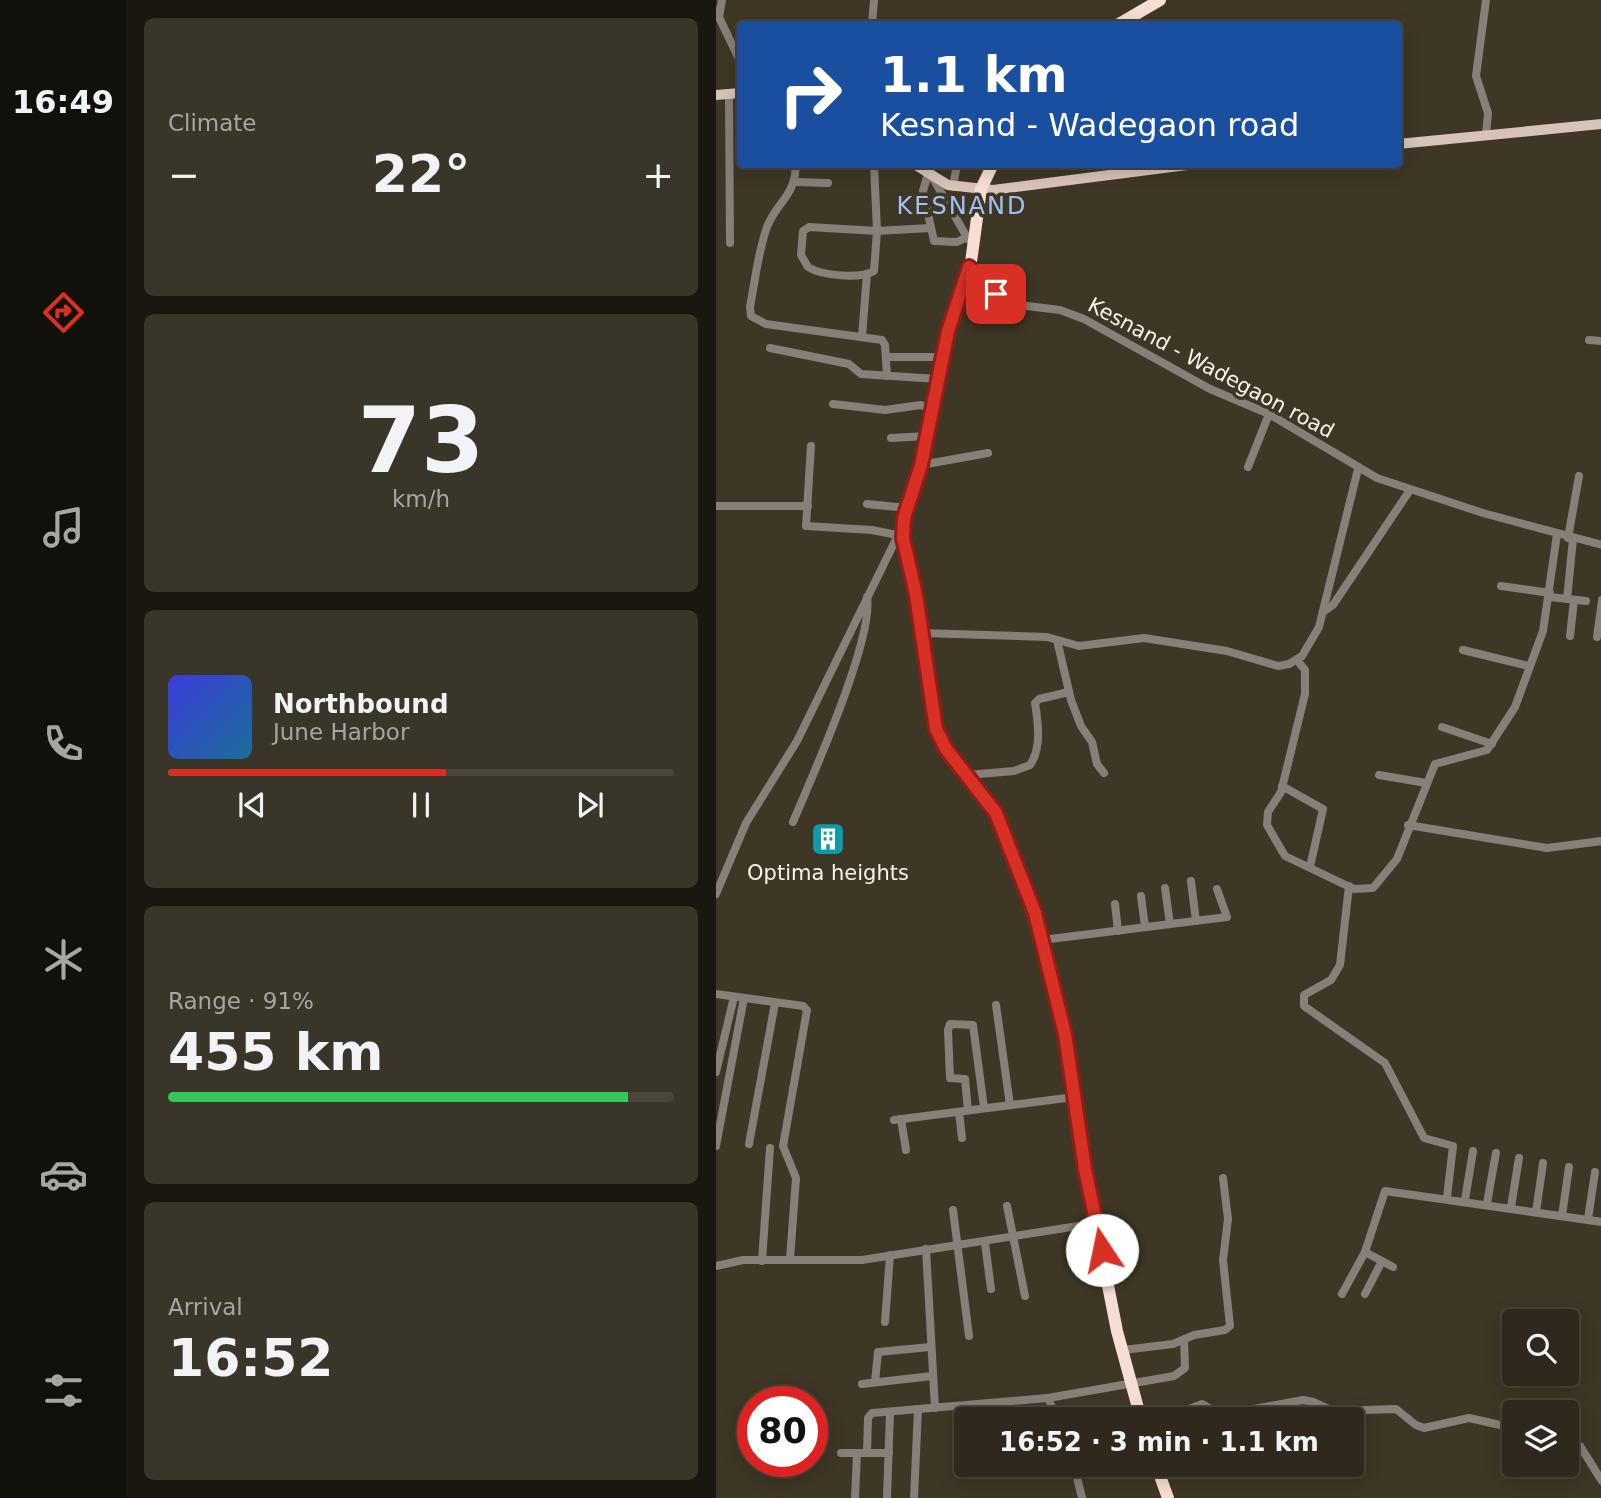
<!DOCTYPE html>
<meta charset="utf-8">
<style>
:root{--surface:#2e291c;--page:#3a3529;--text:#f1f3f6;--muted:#a7a6a3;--line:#49453b;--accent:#d93025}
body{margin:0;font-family:"DejaVu Sans",sans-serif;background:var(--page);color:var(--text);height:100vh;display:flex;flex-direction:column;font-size:26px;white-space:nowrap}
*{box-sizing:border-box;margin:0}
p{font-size:23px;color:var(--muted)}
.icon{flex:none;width:38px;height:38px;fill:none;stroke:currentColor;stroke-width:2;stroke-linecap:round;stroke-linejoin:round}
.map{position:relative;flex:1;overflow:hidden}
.details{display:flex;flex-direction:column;gap:18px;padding:18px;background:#19170f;width:590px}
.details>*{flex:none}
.banner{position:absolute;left:21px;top:21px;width:665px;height:147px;border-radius:7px;box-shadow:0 4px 18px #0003,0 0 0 2px var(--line);background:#1a4fa0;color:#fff;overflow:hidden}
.buttons{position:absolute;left:786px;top:1309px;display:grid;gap:14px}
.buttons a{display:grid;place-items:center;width:77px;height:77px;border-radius:7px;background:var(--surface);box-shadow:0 4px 18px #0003,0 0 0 2px var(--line);font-size:35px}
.speed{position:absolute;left:21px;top:1386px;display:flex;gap:14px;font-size:35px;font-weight:700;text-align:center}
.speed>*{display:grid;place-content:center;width:91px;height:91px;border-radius:50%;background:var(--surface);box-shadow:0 4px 18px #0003,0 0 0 2px var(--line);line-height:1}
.speed .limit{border:10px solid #d22;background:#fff;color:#111}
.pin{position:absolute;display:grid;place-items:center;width:60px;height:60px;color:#fff;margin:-30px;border-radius:14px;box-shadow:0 4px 10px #0006}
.me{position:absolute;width:77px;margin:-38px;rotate:349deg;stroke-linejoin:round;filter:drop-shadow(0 0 5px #0008)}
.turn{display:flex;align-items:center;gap:24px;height:147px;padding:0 28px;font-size:32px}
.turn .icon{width:91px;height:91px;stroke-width:2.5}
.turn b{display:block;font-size:49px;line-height:60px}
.big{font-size:52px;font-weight:700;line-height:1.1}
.details .tile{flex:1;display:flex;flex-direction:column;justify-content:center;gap:10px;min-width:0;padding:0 24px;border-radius:10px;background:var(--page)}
.details .dial{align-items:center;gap:0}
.dial b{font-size:91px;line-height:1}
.song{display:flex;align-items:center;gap:21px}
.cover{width:84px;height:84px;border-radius:10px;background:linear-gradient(135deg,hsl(240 70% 55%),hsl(200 70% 35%))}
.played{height:7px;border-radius:4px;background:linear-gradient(90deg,var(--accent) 55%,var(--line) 55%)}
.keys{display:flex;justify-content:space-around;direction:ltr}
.heat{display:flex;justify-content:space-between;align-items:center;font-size:38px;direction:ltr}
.charge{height:10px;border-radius:5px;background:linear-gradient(90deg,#34c759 91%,var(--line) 0)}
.trip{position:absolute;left:238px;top:1407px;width:410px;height:70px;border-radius:7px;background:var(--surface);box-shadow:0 4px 18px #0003,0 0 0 2px var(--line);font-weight:700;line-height:70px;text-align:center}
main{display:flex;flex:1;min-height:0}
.dock{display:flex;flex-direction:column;width:126px;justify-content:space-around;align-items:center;background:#12100b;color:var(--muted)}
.dock .icon{width:49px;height:49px}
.dock .active{color:var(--accent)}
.dock b{font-size:32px;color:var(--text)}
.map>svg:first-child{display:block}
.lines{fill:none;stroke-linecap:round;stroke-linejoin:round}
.minor{stroke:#887e7a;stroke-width:8}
.major{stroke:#d8c3bb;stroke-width:10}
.highway{stroke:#f7ded4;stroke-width:12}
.route-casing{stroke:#8d1f18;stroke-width:18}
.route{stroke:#d93025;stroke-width:12}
.labels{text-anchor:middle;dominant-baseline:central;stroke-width:7;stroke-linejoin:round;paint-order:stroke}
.street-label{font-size:21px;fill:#f8f4e9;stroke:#3e3725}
.poi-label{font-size:21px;fill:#f8f4e9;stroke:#3e3725}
.quarter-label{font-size:24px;letter-spacing:2px;fill:#a1c0f3;stroke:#3e3725}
</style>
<main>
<nav class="dock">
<b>16:49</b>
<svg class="icon active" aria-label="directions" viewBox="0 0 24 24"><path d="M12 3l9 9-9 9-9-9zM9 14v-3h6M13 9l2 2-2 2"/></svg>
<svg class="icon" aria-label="music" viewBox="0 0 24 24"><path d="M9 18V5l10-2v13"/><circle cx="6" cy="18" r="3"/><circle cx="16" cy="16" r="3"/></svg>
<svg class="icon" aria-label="phone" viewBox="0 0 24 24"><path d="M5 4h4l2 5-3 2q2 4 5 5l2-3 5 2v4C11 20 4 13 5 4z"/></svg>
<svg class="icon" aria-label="climate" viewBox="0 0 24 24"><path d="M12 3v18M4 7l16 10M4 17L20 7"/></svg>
<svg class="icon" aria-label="car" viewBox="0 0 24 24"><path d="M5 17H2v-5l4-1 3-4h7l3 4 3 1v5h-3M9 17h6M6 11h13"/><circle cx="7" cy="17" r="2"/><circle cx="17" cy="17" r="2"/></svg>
<svg class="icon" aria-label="filters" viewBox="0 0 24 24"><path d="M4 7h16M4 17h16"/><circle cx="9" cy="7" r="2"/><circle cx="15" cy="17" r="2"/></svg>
</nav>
<section class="details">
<div class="tile"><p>Climate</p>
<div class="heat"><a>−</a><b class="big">22°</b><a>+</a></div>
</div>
<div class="tile dial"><b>73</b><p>km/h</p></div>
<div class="tile">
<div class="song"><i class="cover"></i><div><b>Northbound</b><p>June Harbor</p></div></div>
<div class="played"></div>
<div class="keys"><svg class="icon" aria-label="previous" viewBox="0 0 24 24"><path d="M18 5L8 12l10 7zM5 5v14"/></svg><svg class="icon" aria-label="pause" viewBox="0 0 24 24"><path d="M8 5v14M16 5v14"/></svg><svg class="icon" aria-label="next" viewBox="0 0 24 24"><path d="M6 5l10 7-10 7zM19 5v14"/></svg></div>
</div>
<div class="tile"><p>Range · 91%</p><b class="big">455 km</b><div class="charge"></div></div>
<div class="tile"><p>Arrival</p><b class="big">16:52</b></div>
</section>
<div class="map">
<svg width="886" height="1498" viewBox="0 0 886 1498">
<rect width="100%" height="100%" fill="#3e3725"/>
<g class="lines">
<g class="minor">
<path d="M770,0L760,76L772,113L770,135"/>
<path d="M0,11L24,61"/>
<path d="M3,17L6,0"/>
<path d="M156,24L158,0"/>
<path d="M13,93L14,243"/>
<path d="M80,164C79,197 62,200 51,227C42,252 39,281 34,307L35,316L50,324L166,340L169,345L171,376"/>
<path d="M158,164L161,231L158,271C144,279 106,276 92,267L85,255L87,231L93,227L161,231L214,228"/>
<path d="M212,174L207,191L218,241L241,242L251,237"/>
<path d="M215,175L252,239"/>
<path d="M80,182L112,183"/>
<path d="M237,187L241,164"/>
<path d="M253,267L288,300L303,305L344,310L368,319L494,389L553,414L661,478L767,513L886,545"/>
<path d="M146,337L151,274"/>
<path d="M873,340L886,341"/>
<path d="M54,348L133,364L145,374L222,379"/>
<path d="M170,357H226"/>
<path d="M117,404L169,410L205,405L216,410"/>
<path d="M175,438L211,436"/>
<path d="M95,446L90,526L156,530L181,535"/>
<path d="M205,465L272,453"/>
<path d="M532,467L553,414"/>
<path d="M151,504L191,508"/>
<path d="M0,506H92"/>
<path d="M852,538L863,476"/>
<path d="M785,586L834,593"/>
<path d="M834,597L870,601"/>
<path d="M851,599L857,539"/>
<path d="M607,612L617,605L694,490"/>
<path d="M206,633L331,637L363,646L428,638L511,651L562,666L573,664L586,656L603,627L642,469"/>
<path d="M854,636L858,600"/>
<path d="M881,637L886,600"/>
<path d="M341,640L355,700L365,726L376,742L381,764L388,773"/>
<path d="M747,650L813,666"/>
<path d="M581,660L589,670V694L565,792L552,812L551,825L569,856L638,889L657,888L681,859L719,764L771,750L799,707L827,631L841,534"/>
<path d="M726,727L776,744"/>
<path d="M251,775L298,771L314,765C326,748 322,722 319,703L323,699L353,692"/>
<path d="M663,775L710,783"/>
<path d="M566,786L607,809L594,867"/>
<path d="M77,822C96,777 158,639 151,597"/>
<path d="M692,825L831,848L886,841"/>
<path d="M475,881L480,921"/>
<path d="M633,886L624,965L615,980L588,995V1006L669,1063L708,1138L737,1146L731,1197"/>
<path d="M449,888L454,924"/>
<path d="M0,894L30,823L81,741L186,527"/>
<path d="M425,896L429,927"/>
<path d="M399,904L402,931"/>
<path d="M326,940L511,917L501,889"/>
<path d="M0,994L87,1006L91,1010L67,1146L80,1178L74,1259"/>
<path d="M280,1005L294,1105"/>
<path d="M0,1072L18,997"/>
<path d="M252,1110L249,1079L234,1078L232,1030L234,1024L257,1025L268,1108"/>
<path d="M243,1112L246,1138"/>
<path d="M185,1119L190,1150"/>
<path d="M178,1120L358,1097"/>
<path d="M33,1144L59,1003"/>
<path d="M0,1146L28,998"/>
<path d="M749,1200L757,1151"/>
<path d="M771,1203L780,1153"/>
<path d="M291,1206L309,1296"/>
<path d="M795,1207L803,1158"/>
<path d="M237,1210L253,1336"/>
<path d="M820,1212L827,1163"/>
<path d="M846,1216L853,1167"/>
<path d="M872,1219L879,1172"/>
<path d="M269,1243L275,1289"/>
<path d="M210,1249L219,1408"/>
<path d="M649,1252L677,1267"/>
<path d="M46,1261L54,1148"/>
<path d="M0,1266L27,1260H146L381,1223"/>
<path d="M626,1294L649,1252L669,1191L886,1222"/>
<path d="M649,1294L666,1261"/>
<path d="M169,1322L174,1255"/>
<path d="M407,1350L457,1344L478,1335L509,1330L514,1326L507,1260L512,1219L507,1178"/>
<path d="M159,1382L162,1352L214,1347"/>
<path d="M146,1384L216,1376"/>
<path d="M332,1398L341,1419"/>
<path d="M447,1419L486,1404L505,1415L587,1400L598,1402L617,1411L680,1409L700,1425L708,1428L753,1418L798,1428"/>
<path d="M850,1441L864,1446L886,1481"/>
<path d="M125,1453H173"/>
<path d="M151,1453L152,1418L156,1413L332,1398L458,1376L469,1368L468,1340"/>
<path d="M358,1465L366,1498"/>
<path d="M139,1498L141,1453"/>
<path d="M171,1498L174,1412"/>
<path d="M198,1498L202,1409"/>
</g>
<g class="major">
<path d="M0,95L24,93"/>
<path d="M682,144L886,124"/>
<path d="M198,164L232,185L277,190L479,164"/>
</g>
<g class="highway">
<path d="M403,24L444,0"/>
<path d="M277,164L265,189L255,262L232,331L205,465L188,518L187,538L200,595L220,729L230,749L268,796L289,832L332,961L349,1034L369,1169L401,1331L425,1419"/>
<path d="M440,1465L452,1498"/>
</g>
</g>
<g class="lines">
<g class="route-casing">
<path id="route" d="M280,294L253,267L232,331L205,465L188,518L187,538L200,595L220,729L230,749L280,813L319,913L349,1034L369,1169L386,1250"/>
</g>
<use href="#route" class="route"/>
</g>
<defs>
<g id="building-square" transform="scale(1.75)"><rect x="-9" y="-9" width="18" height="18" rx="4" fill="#0f9aa8" stroke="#3e3725"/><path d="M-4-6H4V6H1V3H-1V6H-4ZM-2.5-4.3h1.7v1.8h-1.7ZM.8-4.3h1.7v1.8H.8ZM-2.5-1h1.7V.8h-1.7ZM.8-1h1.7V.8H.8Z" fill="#fff"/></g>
</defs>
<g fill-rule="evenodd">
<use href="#building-square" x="112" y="839"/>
</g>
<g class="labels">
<g class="street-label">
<text transform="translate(495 368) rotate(28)">Kesnand - Wadegaon road</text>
</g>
<g class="poi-label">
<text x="112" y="873">Optima heights</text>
</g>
<g class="quarter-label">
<text x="246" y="206">KESNAND</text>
</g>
</g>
</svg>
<div class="buttons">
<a><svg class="icon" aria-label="search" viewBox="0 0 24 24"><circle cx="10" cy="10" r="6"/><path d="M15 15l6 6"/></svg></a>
<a><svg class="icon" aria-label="layers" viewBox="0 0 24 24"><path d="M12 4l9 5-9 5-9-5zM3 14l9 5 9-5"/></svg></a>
</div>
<div class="speed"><div class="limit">80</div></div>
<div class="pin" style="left:280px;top:294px;background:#d93025"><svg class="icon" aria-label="arrive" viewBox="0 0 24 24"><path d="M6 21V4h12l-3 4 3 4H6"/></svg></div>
<svg class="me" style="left:386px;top:1250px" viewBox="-20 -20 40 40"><circle r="19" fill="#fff"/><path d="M0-13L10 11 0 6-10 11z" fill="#d93025"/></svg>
<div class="trip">16:52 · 3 min · 1.1 km</div>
<div class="banner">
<div class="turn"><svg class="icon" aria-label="right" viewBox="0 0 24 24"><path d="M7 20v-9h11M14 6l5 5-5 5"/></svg><div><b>1.1 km</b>Kesnand - Wadegaon road</div></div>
</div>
</div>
</main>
